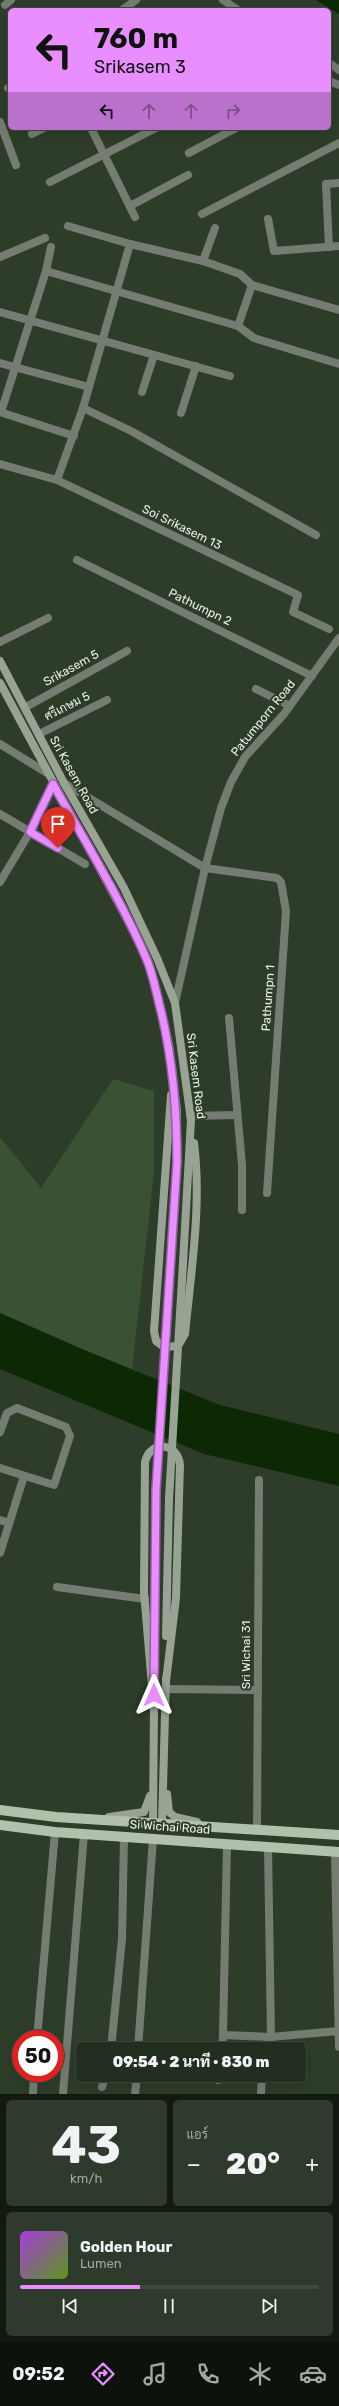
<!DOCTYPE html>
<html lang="th">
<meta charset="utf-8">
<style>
:root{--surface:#222e1f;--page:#2e3a2c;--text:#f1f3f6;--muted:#a2a8a4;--line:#3f4a3d;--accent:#e88eff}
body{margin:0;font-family:Rubik,Sarabun,sans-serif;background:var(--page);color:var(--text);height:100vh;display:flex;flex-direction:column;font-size:15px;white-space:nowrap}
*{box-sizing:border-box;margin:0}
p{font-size:13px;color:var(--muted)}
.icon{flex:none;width:22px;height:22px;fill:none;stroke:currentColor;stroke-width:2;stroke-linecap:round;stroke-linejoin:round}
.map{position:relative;height:2094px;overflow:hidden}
.sheet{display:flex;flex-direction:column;gap:6px;padding:6px;background:#131911;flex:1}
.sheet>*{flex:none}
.hud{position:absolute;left:8px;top:8px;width:323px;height:122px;border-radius:6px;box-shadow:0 4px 16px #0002,0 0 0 1px var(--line);background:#e88eff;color:#111;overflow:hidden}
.speed{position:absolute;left:12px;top:2030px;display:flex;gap:8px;font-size:20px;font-weight:700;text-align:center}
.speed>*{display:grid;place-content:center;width:52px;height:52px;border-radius:50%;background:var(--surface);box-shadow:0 4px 16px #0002,0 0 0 1px var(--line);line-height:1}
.speed .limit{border:6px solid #d22;background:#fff;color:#111}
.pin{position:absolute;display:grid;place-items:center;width:34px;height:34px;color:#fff;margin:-41px -17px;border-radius:50% 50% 50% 0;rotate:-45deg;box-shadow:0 0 4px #0007}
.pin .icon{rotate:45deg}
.me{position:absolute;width:44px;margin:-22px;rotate:0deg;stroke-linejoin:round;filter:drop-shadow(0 0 3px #0008)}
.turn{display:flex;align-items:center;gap:14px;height:84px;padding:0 20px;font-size:18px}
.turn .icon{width:52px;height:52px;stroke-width:2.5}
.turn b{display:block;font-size:28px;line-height:34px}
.lanes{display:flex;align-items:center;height:38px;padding:0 20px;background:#0003;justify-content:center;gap:20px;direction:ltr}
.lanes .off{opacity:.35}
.big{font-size:30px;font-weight:800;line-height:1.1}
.sheet .card{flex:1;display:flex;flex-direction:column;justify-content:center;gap:6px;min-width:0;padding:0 14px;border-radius:6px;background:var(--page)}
.sheet .dial{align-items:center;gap:0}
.dial b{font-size:52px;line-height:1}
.song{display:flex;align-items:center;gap:12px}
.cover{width:48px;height:48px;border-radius:6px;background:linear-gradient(135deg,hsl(280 70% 55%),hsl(90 70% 35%))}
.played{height:4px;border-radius:2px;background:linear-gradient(90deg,var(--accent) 40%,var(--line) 40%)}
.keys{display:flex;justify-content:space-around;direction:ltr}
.heat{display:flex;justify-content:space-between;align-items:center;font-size:22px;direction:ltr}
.sheet .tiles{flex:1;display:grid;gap:6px;grid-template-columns:1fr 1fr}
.card:last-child{grid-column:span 2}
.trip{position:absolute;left:76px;top:2042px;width:230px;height:40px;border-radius:6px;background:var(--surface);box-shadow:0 4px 16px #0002,0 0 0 1px var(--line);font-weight:800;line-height:40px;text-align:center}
.tabs{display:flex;height:64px;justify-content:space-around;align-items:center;background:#0e120c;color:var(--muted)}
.tabs .icon{width:28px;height:28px}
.tabs .current{color:var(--accent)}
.tabs b{font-size:18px;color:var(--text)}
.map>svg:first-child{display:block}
.green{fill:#3a5233}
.water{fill:#0c2904}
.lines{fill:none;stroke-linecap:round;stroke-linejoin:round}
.street{stroke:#757d73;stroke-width:8}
.secondary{stroke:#97a493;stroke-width:8}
.primary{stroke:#b1c1ac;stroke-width:10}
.secondary-bridge{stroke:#97a493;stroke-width:8}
.route-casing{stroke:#975ca6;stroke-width:10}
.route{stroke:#e88eff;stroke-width:7}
.labels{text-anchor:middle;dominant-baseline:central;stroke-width:4;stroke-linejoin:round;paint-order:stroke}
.street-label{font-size:12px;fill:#e8f2e5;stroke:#2d3d29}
</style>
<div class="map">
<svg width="339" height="2094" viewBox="0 0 339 2094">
<rect width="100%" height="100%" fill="#2d3d29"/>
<path class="green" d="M113,1079L154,1091V1173L132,1370L0,1313V1137L41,1188Z"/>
<g class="water">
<path d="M316,0H339V14Z"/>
<path d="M0,1313L79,1348L220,1405L339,1434V1486L204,1454L0,1369Z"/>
</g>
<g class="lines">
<g class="street">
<path d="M223,0L238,10"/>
<path d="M5,5L11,0"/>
<path d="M122,10L136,0"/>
<path d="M329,63L339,70"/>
<path d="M329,81L339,85"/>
<path d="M8,88L10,87"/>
<path d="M0,122L16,165"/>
<path d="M91,128L135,217"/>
<path d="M32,134L44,128"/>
<path d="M189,153L236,128"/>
<path d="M50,182L156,128"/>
<path d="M130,206L188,175"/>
<path d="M202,214L339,143"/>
<path d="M268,219L274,251L339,246"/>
<path d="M68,226L130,244L203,261L240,274L252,285L339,310"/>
<path d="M329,247L326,184L339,183"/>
<path d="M0,257L45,238"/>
<path d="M203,261L215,228"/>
<path d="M46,271L238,326L254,338L339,364"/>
<path d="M0,312L230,376"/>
<path d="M238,326L252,285"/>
<path d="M0,363L89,387"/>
<path d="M142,392L154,355"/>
<path d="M83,408L131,431L316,535"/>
<path d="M0,412L74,436"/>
<path d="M1,412L46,271L51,247"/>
<path d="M181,413L196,366"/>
<path d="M0,464L57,480L298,595L293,612L329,629"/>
<path d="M57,480L83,408L130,244"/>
<path d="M77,560L312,676"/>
<path d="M0,642L48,618"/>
<path d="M256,689L290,706"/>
<path d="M26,707L127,651"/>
<path d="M39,734L107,700"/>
<path d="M0,744L47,773"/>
<path d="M64,783L205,868L277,878L281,882L286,911L267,1193"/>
<path d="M0,814L85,864"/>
<path d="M0,882L30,832L53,784"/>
<path d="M175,1003L205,868L221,808L231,782L245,757L284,714L339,638"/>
<path d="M229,1018L242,1165V1210"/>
<path d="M190,1116L237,1115"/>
<path d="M0,1432L7,1413L17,1408L66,1427L70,1436L54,1485L0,1468"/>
<path d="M0,1520L9,1523"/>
<path d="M0,1553L24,1476"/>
<path d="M57,1587L145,1599"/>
<path d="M165,1689L258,1690"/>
<path d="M257,1831L259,1480"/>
<path d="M335,1852L339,2047"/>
<path d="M223,2035L227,1844"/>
<path d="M37,2039L55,1832"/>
<path d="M111,2049L122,1939L124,1837"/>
<path d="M138,2049L153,1839"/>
<path d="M222,2049L223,2035L271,2037L338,2031"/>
<path d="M267,2049L271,2037L268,1847"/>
<path d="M218,2080L219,2075"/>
<path d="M102,2087L106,2075"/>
<path d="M33,2094L34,2073"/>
<path d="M63,2094L84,1834"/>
<path d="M135,2094L137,2075"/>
<path d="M261,2094L262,2075"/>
</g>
<g class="secondary">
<path d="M0,661L64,783L124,888L157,958L175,1003L191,1120L183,1263"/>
<path d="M0,683L127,919L148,961L155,988L169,1045L177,1111V1162L171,1260"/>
<path d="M171,1095L154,1331L156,1341L164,1347L178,1346L185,1334C191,1271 202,1205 194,1143"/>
<path d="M166,1636L169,1499"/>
<path d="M154,1657L156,1490"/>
<path d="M154,1710L144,1592L145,1462C150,1440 178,1442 180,1465L176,1598L166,1681"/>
<path d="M167,1794L169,1812L175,1817L197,1822"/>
<path d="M109,1817L144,1812L150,1796"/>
<path d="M153,1823L154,1706"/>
<path d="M162,1824L166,1678"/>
</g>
<g class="primary">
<path d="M0,1810L56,1817L339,1835"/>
<path d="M0,1825L55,1832L339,1852"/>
</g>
<g class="secondary-bridge">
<path d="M156,1490L171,1260"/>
<path d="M169,1499L183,1263"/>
</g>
</g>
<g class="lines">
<g class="route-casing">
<path id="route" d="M58,848L30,832L53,784C85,842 121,899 147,960C153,975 156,991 160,1007C173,1059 177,1109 177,1162L156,1490L154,1695"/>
</g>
<use href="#route" class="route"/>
</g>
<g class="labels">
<g class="street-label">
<text transform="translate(182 527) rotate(26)">Soi Srikasem 13</text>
<text transform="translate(200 607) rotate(26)">Pathumpn 2</text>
<text transform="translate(71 668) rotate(-29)">Srikasem 5</text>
<text transform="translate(67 706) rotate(-27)">ศรีเกษม 5</text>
<text transform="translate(263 718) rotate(-51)">Patumporn Road</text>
<text transform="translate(74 775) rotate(61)">Sri Kasem Road</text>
<text transform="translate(268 998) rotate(-86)">Pathumpn 1</text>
<text transform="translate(196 1076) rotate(83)">Sri Kasem Road</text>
<text transform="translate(246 1655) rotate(-90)">Sri Wichai 31</text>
<text transform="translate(170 1827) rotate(4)">Si Wichai Road</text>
</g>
</g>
</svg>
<div class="speed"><div class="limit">50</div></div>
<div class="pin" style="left:58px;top:848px;background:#d93025"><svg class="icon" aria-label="arrive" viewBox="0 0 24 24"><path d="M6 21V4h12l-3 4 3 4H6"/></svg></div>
<svg class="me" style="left:154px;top:1695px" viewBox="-20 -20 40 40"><path d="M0-17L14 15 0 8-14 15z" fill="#e88eff" stroke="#fff" stroke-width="4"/></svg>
<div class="trip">09:54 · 2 นาที · 830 m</div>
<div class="hud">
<div class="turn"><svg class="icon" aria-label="left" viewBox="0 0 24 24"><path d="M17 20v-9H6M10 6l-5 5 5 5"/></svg><div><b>760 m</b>Srikasem 3</div></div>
<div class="lanes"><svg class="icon" aria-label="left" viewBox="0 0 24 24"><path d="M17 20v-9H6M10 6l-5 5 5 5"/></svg><svg class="icon off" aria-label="ahead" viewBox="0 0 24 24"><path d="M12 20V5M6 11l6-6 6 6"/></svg><svg class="icon off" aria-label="ahead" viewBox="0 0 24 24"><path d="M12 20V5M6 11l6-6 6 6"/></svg><svg class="icon off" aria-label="right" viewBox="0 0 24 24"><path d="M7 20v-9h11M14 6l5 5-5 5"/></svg></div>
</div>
</div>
<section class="sheet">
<div class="tiles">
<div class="card dial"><b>43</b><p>km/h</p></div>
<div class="card"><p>แอร์</p>
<div class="heat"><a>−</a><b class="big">20°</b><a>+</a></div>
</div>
<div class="card">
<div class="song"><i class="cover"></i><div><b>Golden Hour</b><p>Lumen</p></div></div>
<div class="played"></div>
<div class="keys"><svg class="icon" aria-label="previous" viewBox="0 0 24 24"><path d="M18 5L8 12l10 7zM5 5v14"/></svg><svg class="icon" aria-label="pause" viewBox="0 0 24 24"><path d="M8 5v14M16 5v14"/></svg><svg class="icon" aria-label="next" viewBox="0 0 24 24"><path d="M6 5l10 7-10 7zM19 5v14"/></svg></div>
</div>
</div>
</section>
<nav class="tabs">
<b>09:52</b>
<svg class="icon current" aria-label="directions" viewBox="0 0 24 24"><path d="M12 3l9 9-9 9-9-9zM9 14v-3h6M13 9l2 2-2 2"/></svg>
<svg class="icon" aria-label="music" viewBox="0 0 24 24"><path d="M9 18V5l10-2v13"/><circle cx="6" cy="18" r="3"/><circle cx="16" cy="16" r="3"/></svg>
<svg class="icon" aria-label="phone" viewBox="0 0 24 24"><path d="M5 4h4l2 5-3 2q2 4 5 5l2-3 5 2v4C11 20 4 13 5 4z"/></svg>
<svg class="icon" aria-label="climate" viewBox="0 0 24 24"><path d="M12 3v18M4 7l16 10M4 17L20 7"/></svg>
<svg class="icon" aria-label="car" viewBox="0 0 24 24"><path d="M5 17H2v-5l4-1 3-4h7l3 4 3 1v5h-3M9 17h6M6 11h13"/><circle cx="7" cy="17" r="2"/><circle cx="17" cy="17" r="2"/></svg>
</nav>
